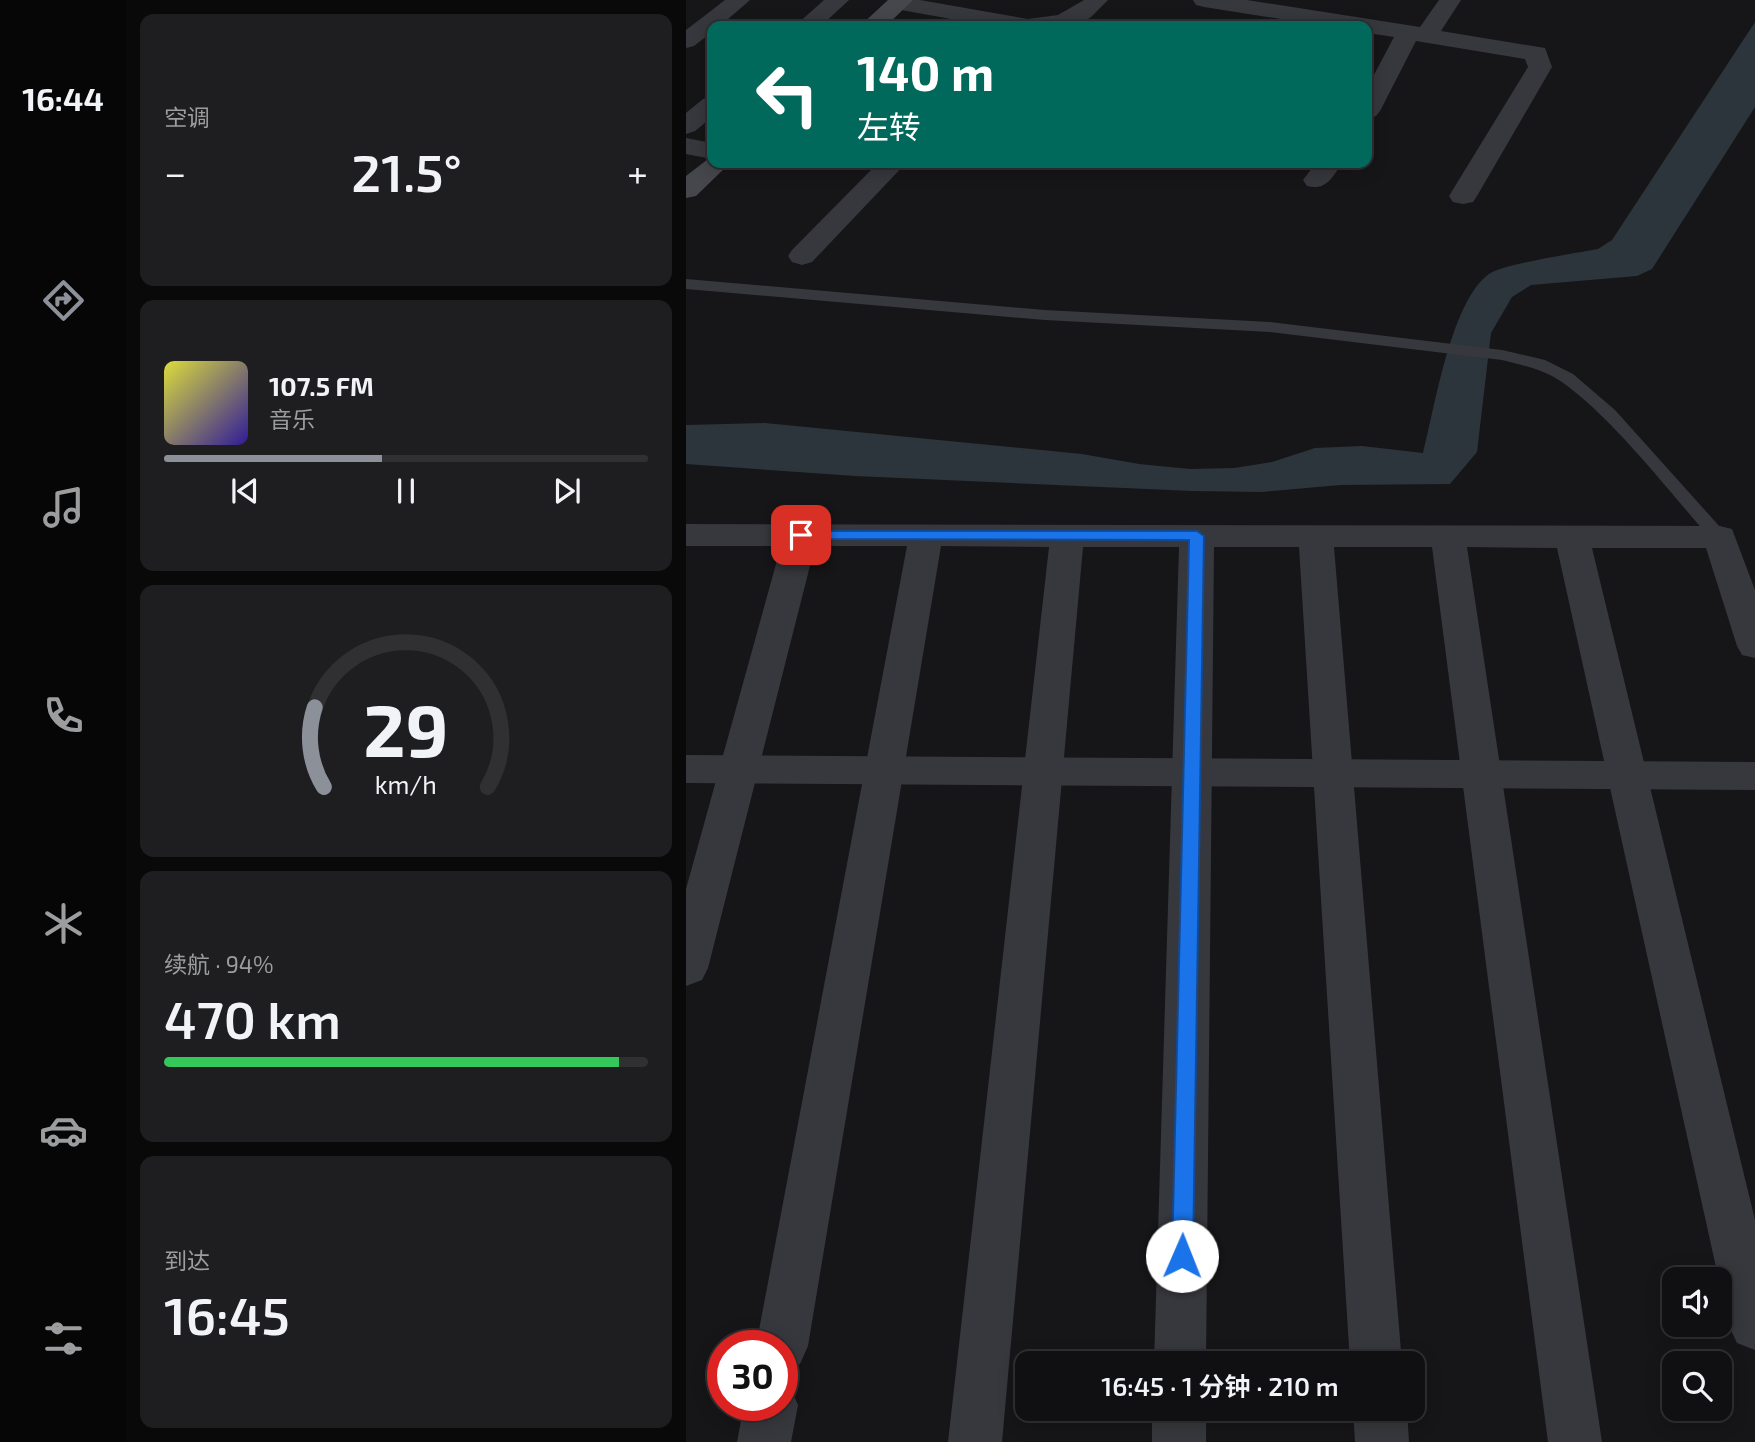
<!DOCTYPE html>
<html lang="zh">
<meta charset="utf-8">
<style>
:root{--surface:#101012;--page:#1e1e20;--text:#f1f3f6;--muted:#9c9d9f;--line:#303032;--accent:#8c9099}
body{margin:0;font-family:"Exo 2","Noto Sans SC",sans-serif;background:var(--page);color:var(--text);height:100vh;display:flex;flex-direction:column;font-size:26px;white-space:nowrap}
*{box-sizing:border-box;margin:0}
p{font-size:23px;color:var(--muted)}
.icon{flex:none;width:38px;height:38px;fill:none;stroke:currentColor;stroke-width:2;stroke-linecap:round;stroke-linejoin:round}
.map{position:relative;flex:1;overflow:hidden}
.drawer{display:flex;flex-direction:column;gap:14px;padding:14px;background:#09090a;width:560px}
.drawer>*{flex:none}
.banner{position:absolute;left:21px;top:21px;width:665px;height:147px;border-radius:14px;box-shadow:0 4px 18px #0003,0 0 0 2px var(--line);background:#00695c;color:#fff;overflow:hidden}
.fabs{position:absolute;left:976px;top:1267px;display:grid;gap:14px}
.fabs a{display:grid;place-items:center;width:70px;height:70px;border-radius:14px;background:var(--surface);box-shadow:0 4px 18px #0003,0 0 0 2px var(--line);font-size:35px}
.speed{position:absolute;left:21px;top:1330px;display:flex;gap:14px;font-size:35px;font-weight:700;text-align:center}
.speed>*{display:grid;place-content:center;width:91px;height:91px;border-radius:50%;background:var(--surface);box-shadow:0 4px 18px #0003,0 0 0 2px var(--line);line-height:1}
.speed .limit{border:10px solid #d22;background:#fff;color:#111}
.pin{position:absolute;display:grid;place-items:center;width:60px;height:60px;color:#fff;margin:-30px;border-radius:14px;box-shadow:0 4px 10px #0006}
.me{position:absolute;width:77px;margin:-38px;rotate:1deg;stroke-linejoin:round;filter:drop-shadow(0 0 5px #0008)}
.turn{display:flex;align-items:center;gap:24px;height:147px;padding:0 35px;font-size:32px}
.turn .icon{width:91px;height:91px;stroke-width:2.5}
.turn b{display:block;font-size:49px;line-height:60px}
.big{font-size:52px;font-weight:600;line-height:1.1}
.drawer .card{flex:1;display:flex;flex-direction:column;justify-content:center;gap:10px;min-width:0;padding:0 24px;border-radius:14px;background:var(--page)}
.drawer .dial{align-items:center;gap:0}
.dial svg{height:182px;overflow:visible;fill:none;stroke:var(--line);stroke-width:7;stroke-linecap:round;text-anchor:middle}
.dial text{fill:var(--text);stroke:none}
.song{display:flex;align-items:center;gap:21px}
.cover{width:84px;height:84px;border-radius:10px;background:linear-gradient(135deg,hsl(60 70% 55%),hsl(250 70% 35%))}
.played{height:7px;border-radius:4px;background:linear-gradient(90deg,var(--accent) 45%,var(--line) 45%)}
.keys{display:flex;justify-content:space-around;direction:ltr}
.heat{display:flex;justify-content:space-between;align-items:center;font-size:38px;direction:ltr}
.charge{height:10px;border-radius:5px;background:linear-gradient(90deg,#34c759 94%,var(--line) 0)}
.trip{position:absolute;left:329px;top:1351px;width:410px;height:70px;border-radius:14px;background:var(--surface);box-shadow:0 4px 18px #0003,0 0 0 2px var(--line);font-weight:600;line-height:70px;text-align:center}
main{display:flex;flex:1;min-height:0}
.tabs{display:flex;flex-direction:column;width:126px;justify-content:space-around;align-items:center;background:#060607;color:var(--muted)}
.tabs .icon{width:49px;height:49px}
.tabs .active{color:var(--accent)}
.tabs b{font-size:32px;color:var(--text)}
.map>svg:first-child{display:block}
.water{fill:#2c353c}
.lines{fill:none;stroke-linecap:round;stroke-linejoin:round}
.service{fill:#37383d;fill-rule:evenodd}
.minor{fill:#37383d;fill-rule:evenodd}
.tertiary{fill:#37383d;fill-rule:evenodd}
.secondary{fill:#45474d;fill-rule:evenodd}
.route{fill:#1a73e8;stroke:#114b97;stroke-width:2}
</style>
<main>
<nav class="tabs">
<b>16:44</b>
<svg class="icon active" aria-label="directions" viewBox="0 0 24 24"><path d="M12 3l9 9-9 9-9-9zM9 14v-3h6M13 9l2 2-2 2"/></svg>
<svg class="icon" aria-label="music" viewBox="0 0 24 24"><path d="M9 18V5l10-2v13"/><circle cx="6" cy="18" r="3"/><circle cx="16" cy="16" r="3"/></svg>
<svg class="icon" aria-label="phone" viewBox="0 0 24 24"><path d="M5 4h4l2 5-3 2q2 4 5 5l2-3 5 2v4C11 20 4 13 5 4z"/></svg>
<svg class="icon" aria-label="climate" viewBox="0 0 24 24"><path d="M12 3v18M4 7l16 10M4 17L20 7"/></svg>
<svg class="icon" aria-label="car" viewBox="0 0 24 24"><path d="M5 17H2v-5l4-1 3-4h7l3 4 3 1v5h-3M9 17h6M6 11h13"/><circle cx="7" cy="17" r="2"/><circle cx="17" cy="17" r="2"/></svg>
<svg class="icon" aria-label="filters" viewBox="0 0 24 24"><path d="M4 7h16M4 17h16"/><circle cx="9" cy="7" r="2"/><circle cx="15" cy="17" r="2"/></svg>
</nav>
<section class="drawer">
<div class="card"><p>空调</p>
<div class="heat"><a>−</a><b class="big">21.5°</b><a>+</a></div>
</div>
<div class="card">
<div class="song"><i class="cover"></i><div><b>107.5 FM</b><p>音乐</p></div></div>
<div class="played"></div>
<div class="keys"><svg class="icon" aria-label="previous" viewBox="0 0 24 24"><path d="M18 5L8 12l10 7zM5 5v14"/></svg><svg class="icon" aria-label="pause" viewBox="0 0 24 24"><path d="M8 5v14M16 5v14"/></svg><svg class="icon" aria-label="next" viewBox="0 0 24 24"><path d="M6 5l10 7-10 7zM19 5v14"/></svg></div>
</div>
<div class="card dial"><svg viewBox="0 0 100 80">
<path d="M14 69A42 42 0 1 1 86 69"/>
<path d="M14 69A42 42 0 0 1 10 34" stroke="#8c9099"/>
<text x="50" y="56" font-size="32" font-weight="700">29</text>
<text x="50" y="72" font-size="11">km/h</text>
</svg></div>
<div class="card"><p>续航 · 94%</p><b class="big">470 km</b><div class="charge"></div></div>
<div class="card"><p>到达</p><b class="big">16:45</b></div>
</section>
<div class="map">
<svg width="1069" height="1442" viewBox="0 0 1069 1442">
<rect width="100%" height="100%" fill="#161618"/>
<path class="water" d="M1069,22V107L966,269L951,276L845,285L826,297L805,333L791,452L764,484L654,485L576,492L506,491L169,476L0,464V425L79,423L396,454L453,464L504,469L548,468L586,462L629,448L676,446L737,453C749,407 765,301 803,274C817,264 891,253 912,249L926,240Z"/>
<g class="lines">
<path class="service" d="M0,279L359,310L584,322L816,350L859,360L887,374L929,410L1043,537L1041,541H1027C983,492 929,420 876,382C858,370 837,365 816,360L584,332L359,320L0,289Z"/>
<g class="minor">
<path d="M39,0H64L34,26H26V32L8,46L0,48V30Z"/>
<path d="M138,0H163L135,26H109Z"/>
<path d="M203,0H234L342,19L372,15L398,0H422L404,18L384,26H304L204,8L201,3Z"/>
<path d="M507,0H561L734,27L753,0H775L755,31L859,48L866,67L791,196L787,202L777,204L767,202L763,196L842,67L839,59L730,41L694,111L690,116L681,119V88L708,37L681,33V26H639L518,7L510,5Z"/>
<path d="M26,97V117L9,131L0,134V113L17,99Z"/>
<path d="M0,138L26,143V159L0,154Z"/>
<path d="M192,163H220L126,262L116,265L106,262L102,256L106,250Z"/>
<path d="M630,163H656C646,178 640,191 621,186L617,180Z"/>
<path d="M0,524L1034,526L1046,529L1069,590V658L1056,655L1051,646L1020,548H906L1069,1220V1350L1051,1343L1043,1326L871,548L781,547L916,1442H862L746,547H648L716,1363H664L613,547H528L520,1363H468L493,547H397L316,1442H262L363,547L255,546L122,1346L114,1364L96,1371V1346H70L221,546H129L22,968L16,980L0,986V889L95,546H0Z"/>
<path d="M96,1383L104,1387L112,1405L105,1442H51L58,1405H96Z"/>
<rect x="466" y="1409" width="54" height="33"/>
<path d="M667,1409H721L723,1442H669Z"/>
</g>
<path class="tertiary" d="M0,755L1069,762V790L0,783Z"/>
<g class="secondary">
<path d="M202,0H227L200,26H174Z"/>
<path d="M26,156V163H44L10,196L0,198V176Z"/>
</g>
</g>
<path class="route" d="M115,531H511L518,536L507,1256L504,1263L496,1265L489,1263L486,1256L503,540L110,539L108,535Z"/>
</svg>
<div class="fabs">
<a><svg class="icon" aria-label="sound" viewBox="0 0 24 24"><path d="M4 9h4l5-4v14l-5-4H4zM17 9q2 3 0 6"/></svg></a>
<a><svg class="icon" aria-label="search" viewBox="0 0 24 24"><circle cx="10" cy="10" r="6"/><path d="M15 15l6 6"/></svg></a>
</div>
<div class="speed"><div class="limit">30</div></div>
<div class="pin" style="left:115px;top:535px;background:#d93025"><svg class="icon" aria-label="arrive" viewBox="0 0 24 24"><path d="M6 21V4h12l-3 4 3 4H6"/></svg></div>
<svg class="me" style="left:496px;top:1256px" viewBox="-20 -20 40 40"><circle r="19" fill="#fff"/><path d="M0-13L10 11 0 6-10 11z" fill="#1a73e8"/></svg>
<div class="trip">16:45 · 1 分钟 · 210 m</div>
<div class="banner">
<div class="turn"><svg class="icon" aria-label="left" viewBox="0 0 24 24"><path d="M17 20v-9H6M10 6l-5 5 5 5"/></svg><div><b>140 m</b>左转</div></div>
</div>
</div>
</main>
